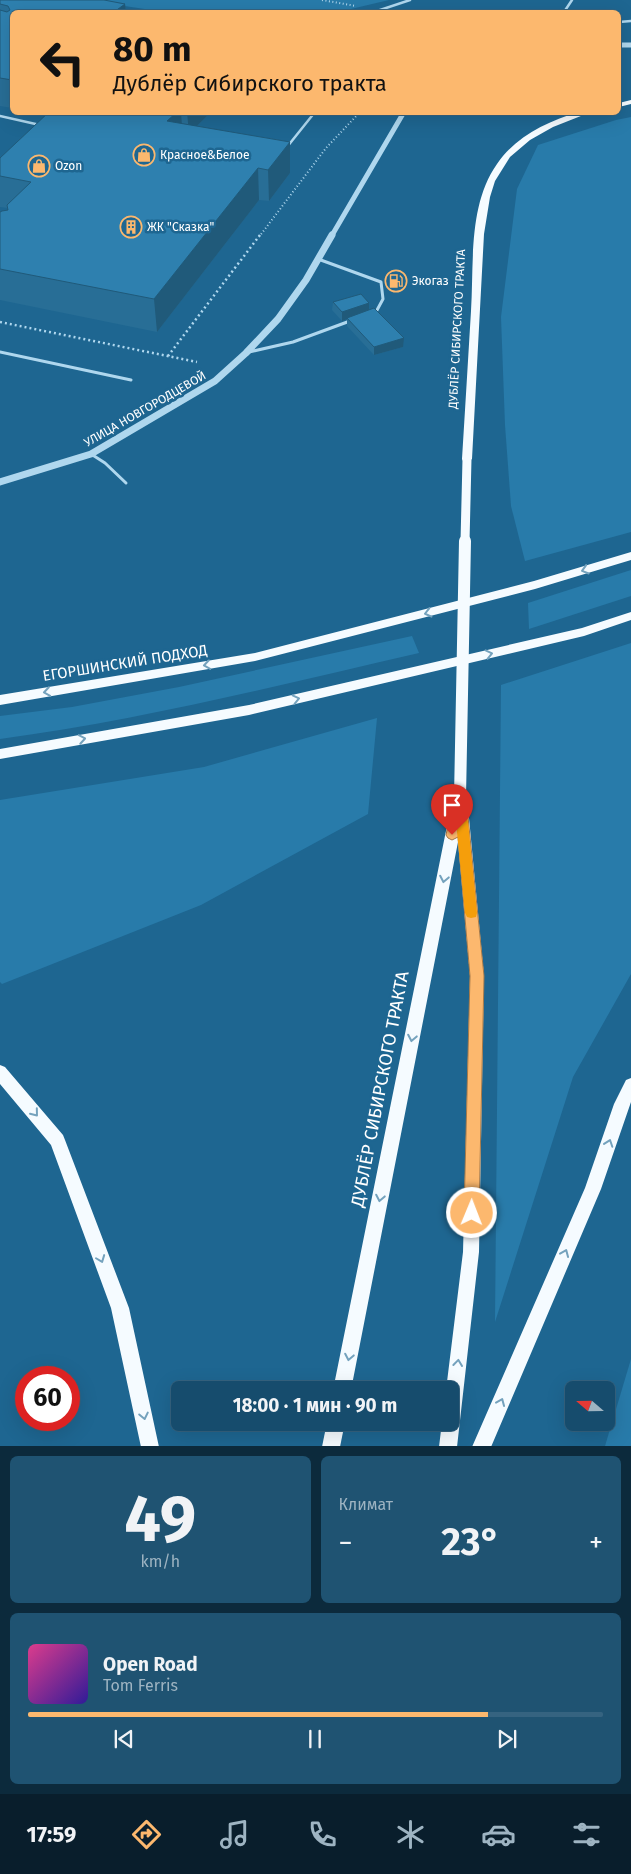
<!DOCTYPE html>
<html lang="ru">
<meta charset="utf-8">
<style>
:root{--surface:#164c6d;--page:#1f5372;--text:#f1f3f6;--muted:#9eb4c2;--line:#356380;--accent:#fcb86e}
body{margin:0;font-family:"Fira Sans",sans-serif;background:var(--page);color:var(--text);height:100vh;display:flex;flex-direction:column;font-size:19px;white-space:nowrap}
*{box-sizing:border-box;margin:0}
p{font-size:16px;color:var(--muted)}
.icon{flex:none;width:28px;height:28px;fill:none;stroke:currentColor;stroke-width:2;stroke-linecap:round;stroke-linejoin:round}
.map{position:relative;height:1446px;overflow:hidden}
.details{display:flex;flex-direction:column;gap:10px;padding:10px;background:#0c2a3c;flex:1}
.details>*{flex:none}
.guide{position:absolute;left:10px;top:10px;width:611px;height:105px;border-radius:8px;box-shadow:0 5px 20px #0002,0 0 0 1px var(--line);background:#fcb86e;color:#111;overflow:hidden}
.needle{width:32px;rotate:290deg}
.buttons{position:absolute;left:565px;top:1381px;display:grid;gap:10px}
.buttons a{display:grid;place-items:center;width:50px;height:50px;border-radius:8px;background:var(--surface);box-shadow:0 5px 20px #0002,0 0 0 1px var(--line);font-size:25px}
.speed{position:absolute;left:15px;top:1366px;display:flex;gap:10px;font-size:25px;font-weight:700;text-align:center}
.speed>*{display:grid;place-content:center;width:65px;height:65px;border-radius:50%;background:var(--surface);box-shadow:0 5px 20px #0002,0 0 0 1px var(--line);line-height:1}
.speed .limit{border:8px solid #d22;background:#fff;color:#111}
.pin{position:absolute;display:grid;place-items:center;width:42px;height:42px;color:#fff;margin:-51px -21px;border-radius:50% 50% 50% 0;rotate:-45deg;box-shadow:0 0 5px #0007}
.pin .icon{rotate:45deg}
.me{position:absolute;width:55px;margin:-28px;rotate:1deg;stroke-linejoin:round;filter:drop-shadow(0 0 4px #0008)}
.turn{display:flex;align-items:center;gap:18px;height:105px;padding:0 20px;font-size:22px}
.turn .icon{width:65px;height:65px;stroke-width:2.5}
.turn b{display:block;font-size:35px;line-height:42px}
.big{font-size:38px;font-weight:700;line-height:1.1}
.details .widget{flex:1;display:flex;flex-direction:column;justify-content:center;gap:8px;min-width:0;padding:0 18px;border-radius:8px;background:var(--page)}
.details .dial{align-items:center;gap:0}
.dial b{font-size:65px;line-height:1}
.song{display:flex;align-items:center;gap:15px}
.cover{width:60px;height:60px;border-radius:8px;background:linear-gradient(135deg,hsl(330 70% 55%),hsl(250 70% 35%))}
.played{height:5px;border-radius:2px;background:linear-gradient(90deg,var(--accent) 80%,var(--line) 80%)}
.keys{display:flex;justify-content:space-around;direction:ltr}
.heat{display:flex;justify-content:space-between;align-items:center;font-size:28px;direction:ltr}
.details .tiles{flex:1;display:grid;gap:10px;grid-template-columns:1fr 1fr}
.widget:last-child{grid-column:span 2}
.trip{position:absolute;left:171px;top:1381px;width:288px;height:50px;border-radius:8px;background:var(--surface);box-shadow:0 5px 20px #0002,0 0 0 1px var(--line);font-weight:700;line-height:50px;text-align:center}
.menu{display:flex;height:80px;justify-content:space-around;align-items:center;background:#091e2c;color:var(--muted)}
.menu .icon{width:35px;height:35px}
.menu .active{color:var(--accent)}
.menu b{font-size:22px;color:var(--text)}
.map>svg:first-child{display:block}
.green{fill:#287baa}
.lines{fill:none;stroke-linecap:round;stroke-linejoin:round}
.path-far1{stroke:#afd7ee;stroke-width:2;stroke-dasharray:1 2.5;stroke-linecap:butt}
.path{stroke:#afd7ee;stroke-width:2.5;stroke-dasharray:2 3;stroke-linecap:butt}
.service-far1{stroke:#afd7ee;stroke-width:2.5}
.service{stroke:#afd7ee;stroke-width:3}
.tertiary-far1{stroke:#afd7ee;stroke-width:5}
.tertiary{stroke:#afd7ee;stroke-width:7}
.primary{fill:#f5fbff;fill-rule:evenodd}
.primary-bridge-far1{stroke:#f5fbff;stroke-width:9}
.primary-bridge{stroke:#f5fbff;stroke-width:12}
.wall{fill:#286e96}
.shaded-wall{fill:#205a7a}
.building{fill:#2e80af;stroke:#205a7a}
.oneway{stroke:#74a2bd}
.route{fill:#fcb86e;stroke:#a47848}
.slow{fill:#f59e0b}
.labels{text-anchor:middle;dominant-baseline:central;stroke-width:5;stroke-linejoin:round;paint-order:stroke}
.far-poi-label{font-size:12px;fill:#fff;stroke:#1e6691;text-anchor:start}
.far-street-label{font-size:12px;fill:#fff;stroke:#1e6691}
.street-label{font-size:15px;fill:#fff;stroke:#1e6691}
.near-street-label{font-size:18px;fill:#fff;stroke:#1e6691}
</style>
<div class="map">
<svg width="631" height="1447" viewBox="0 0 631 1447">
<rect width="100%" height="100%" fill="#1e6691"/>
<g class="green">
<path d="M84,0H389L351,9L314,12H165Z"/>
<path d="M631,117V532L525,561L511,506L505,425L501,317L517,189L538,145L616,120Z"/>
<path d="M631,570V596L529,629L528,603Z"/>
<path d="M412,636L419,653C280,685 142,720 0,739V716L72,707L179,687Z"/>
<path d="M631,643V974L573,1077L495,1322L501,685Z"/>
<path d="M377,718L368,814L201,905L2,984L0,982V800L204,767Z"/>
<path d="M631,1359V1446H605Z"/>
</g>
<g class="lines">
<g class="path-far1">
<path d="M322,0L356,6"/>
<path d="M259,237L326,148L360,112"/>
</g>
<g class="path">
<path d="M0,322L197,362"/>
<path d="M168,356L260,235"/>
</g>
<g class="service-far1">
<path d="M374,12L410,0"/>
<path d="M564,12L572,0"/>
<path d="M619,22L631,21"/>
<path d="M0,116L40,125"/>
<path d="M287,147L315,112"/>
</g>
<g class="service">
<path d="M318,259L381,282L383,299L376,312L373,313"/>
<path d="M0,352L131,380"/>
<path d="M249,352L293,342L350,321"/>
<path d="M91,454L105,463L126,483"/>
</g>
<g class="tertiary-far1">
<path d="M619,45H631"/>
<path d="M331,237L404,112"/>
</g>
<path class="tertiary" d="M0,482L91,454L215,381L246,353L278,319L306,280L332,235"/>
<g class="primary">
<path d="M631,100V104L619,107V103Z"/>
<path d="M578,112H591L553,127L530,140L510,157L495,181L490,197L484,234L472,459L467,462L463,461L462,459C465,410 468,361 471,311C474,264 468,205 497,164C516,136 547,122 578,112Z"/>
<path d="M631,552V560L535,589L255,661L0,705V695L255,653L534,581Z"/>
<path d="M631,612V620L584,636L249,715L0,759V749L249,705L582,628Z"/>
<path d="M460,792L465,793L467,797L484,976L479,1252L457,1447H439L442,1422H450V1390H446L463,1252L470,976L458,842L351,1390H333L450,811L454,807L453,797L455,793Z"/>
<path d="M0,1065L5,1067L63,1135L65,1140L129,1308L159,1447H141L111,1308L51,1145L0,1084Z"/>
<path d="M631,1078V1102L601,1189L491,1447H472L585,1188L614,1104L626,1080Z"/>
<path d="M327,1422H345L340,1447H322Z"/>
</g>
<path class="primary-bridge-far1" d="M465,542L467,459"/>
<path class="primary-bridge" d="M460,797L465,541"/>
</g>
<g class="wall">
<path d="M0,0L125,4L126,12H12V108L0,106Z"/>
<path d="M49,112H211L197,126L290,142V173L269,201L259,200L157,332L0,300V212L8,210V208L0,207V158Z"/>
<path d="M333,302L369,310L403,347L374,355L347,326V319L342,321L332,310Z"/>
</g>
<g class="shaded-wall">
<path d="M125,4L126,12H114Z"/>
<path d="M177,112H181L183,140L167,121Z"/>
<path d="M187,112H211L189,134Z"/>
<path d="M290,142V173L269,201L268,170Z"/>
<path d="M258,168L259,200L157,332L154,299Z"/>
<path d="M369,303V311L342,321V312Z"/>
<path d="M404,338L403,347L374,355V347Z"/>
</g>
<g class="building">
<path d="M0,0H104L125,4L114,12H12V80L0,78V10L7,12L10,10L8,6L0,4Z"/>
<path d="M49,112H177L167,121L290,142L268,170L258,168L154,299L0,269V212L2,211L8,210L7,205L31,182L0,176V158Z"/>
<path d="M361,294L369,303L342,312L333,302Z"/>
<path d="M374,308L404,338L374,347L347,318Z"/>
</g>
<defs><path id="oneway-chevron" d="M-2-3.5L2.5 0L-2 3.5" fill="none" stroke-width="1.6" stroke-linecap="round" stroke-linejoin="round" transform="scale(1.25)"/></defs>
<g class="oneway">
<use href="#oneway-chevron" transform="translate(585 570) rotate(163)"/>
<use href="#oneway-chevron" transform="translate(428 613) rotate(166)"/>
<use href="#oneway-chevron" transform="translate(489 654) rotate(-13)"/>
<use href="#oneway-chevron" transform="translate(207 665) rotate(171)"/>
<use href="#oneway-chevron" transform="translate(47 692) rotate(171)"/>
<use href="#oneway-chevron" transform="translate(296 699) rotate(-13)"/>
<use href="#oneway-chevron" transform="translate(82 739) rotate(-10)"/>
<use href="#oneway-chevron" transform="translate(444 879) rotate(101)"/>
<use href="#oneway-chevron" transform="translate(412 1038) rotate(101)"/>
<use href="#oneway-chevron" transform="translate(35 1113) rotate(51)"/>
<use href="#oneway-chevron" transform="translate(609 1143) rotate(-71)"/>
<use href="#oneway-chevron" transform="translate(380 1198) rotate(101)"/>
<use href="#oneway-chevron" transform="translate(565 1253) rotate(-67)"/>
<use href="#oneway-chevron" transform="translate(101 1259) rotate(69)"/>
<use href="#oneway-chevron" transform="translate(349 1357) rotate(101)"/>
<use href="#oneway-chevron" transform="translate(458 1363) rotate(-83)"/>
<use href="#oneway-chevron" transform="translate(501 1402) rotate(-67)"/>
<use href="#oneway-chevron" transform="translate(144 1416) rotate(78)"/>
</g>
<path class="route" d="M460,792L464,793L466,797L484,976L479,1213L477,1218L472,1220L467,1218L464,1213L470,976L458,837L452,840L448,838L446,835L454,797L456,793Z"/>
<path class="slow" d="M462,817L467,818L468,822L477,913L476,917L471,918L467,917L465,913L456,822L458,818Z"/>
<defs>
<g id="shop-ring" transform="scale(1.125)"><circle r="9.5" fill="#1e6691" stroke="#fcb86e" stroke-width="1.5"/><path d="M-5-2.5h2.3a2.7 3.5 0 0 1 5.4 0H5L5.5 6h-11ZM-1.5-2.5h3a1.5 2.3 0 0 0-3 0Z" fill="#fcb86e"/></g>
<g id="building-ring" transform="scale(1.125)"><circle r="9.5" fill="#1e6691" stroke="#fcb86e" stroke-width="1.5"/><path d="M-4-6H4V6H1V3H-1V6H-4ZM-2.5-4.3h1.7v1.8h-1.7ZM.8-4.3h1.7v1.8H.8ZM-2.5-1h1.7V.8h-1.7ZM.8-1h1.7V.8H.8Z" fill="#fcb86e"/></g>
<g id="fuel-ring" transform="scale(1.125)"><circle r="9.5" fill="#1e6691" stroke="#fcb86e" stroke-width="1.5"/><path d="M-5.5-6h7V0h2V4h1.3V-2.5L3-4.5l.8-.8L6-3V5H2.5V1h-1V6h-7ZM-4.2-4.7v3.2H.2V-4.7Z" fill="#fcb86e"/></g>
</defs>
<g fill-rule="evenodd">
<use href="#shop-ring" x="144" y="155"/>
<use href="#shop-ring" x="39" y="166"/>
<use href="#building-ring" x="131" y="227"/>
<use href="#fuel-ring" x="396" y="281"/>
</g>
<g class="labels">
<g class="far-poi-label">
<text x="160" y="155">Красное&amp;Белое</text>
<text x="55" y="166">Ozon</text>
<text x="147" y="227">ЖК "Сказка"</text>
<text x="412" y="281">Экогаз</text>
</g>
<g class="far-street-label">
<text transform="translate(457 329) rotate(-87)">ДУБЛЁР СИБИРСКОГО ТРАКТА</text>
<text transform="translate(145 409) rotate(-30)">УЛИЦА НОВГОРОДЦЕВОЙ</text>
</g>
<g class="street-label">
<text transform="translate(125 663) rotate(-9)">ЕГОРШИНСКИЙ ПОДХОД</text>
</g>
<g class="near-street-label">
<text transform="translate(380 1089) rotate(-79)">ДУБЛЁР СИБИРСКОГО ТРАКТА</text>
</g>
</g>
</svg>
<div class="buttons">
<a><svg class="needle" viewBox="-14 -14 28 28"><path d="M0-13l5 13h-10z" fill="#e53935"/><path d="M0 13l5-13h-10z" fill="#9eb4c2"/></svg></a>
</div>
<div class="speed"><div class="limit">60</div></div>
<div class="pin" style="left:452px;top:835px;background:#d93025"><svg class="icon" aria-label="arrive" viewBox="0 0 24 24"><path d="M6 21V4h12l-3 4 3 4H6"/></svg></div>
<svg class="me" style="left:472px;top:1213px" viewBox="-20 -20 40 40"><circle r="17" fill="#fcb86e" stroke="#fff" stroke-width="3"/><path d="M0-11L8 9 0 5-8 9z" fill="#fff"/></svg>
<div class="trip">18:00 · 1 мин · 90 m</div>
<div class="guide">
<div class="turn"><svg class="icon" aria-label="left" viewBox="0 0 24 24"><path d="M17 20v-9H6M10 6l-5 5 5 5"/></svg><div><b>80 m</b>Дублёр Сибирского тракта</div></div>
</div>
</div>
<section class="details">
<div class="tiles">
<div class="widget dial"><b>49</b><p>km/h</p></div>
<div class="widget"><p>Климат</p>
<div class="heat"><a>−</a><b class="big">23°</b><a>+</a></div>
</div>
<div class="widget">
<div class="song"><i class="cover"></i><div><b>Open Road</b><p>Tom Ferris</p></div></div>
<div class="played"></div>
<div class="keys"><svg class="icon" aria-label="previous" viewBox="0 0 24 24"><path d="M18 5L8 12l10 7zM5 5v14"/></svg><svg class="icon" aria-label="pause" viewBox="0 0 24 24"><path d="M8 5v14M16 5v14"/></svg><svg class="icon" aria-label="next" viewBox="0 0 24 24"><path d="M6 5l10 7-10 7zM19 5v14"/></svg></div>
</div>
</div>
</section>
<nav class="menu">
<b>17:59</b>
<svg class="icon active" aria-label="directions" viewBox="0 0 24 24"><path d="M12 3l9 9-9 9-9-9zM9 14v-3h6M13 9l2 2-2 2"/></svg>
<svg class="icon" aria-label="music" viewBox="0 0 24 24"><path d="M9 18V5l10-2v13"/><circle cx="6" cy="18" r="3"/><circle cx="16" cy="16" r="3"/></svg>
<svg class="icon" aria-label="phone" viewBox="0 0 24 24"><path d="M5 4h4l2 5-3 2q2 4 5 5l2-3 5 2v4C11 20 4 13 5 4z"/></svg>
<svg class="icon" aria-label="climate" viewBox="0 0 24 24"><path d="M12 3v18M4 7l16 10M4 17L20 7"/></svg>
<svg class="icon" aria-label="car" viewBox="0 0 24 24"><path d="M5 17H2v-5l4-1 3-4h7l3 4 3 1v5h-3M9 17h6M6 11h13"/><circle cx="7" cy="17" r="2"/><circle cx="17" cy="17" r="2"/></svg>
<svg class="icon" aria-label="filters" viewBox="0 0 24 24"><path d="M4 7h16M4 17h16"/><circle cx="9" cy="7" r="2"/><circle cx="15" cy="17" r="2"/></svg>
</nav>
